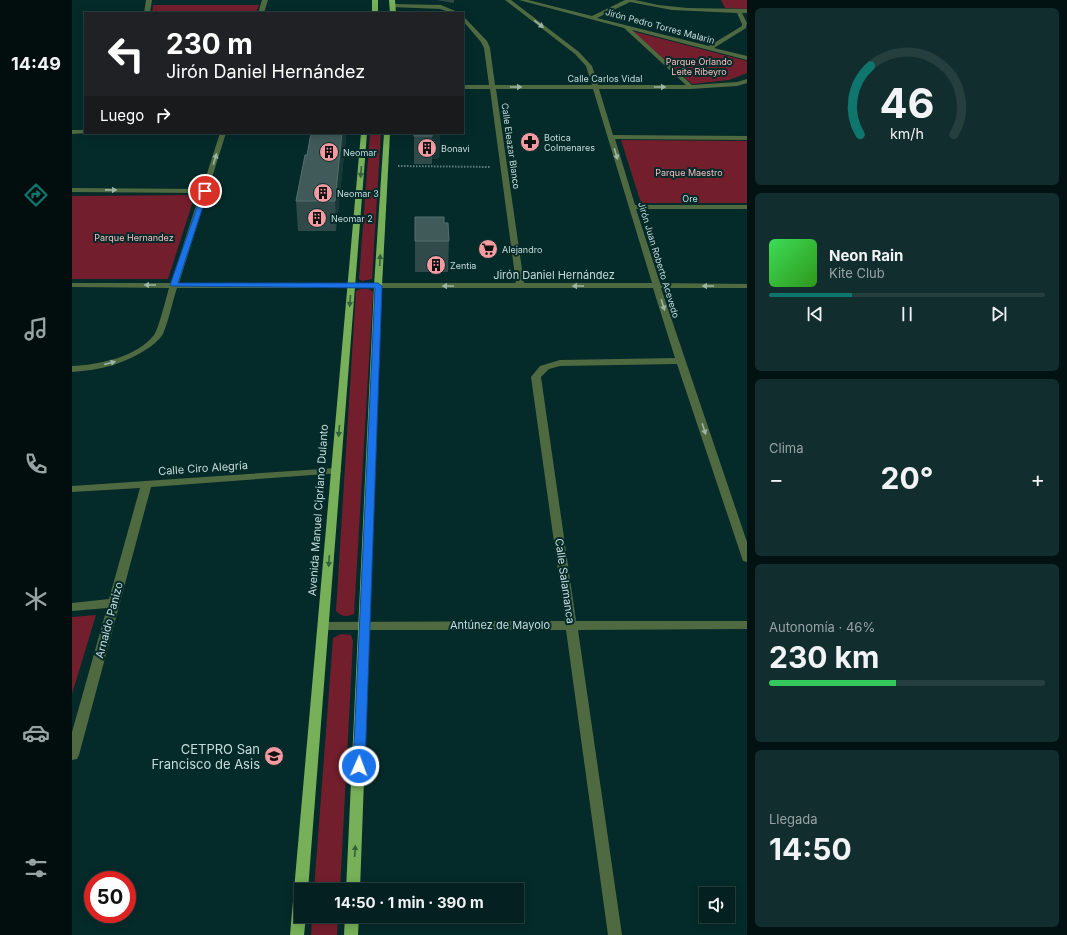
<!DOCTYPE html>
<html lang="es">
<meta charset="utf-8">
<style>
:root{--surface:#042020;--page:#122d2d;--text:#f1f3f6;--muted:#97a3a5;--line:#253e3e;--accent:#0f766e}
body{margin:0;font-family:Inter,sans-serif;background:var(--page);color:var(--text);height:100vh;display:flex;flex-direction:column;font-size:15px;white-space:nowrap}
*{box-sizing:border-box;margin:0}
p{font-size:13px;color:var(--muted)}
.icon{flex:none;width:22px;height:22px;fill:none;stroke:currentColor;stroke-width:2;stroke-linecap:round;stroke-linejoin:round}
.map{position:relative;flex:1;overflow:hidden}
.side{display:flex;flex-direction:column;gap:8px;padding:8px;background:#021212;width:320px}
.side>*{flex:none}
.hud{position:absolute;left:12px;top:12px;width:380px;height:122px;border-radius:0px;box-shadow:0 2px 10px #0003,0 0 0 1px var(--line);background:#202124;color:#fff;overflow:hidden}
.buttons{position:absolute;left:627px;top:887px;display:grid;gap:8px}
.buttons a{display:grid;place-items:center;width:36px;height:36px;border-radius:0px;background:var(--surface);box-shadow:0 2px 10px #0003,0 0 0 1px var(--line);font-size:20px}
.speed{position:absolute;left:12px;top:871px;display:flex;gap:8px;font-size:20px;font-weight:700;text-align:center}
.speed>*{display:grid;place-content:center;width:52px;height:52px;border-radius:50%;background:var(--surface);box-shadow:0 2px 10px #0003,0 0 0 1px var(--line);line-height:1}
.speed .limit{border:6px solid #d22;background:#fff;color:#111}
.pin{position:absolute;display:grid;place-items:center;width:34px;height:34px;color:#fff;margin:-17px;border:2px solid #fff;border-radius:50%;box-shadow:0 1px 4px #0007}
.me{position:absolute;width:44px;margin:-22px;rotate:2deg;stroke-linejoin:round;filter:drop-shadow(0 0 3px #0008)}
.turn{display:flex;align-items:center;gap:14px;height:84px;padding:0 16px;font-size:18px}
.turn .icon{width:52px;height:52px;stroke-width:2.5}
.turn b{display:block;font-size:28px;line-height:34px}
.then{display:flex;align-items:center;height:38px;padding:0 16px;background:#0003;gap:8px;font-size:15px}
.big{font-size:30px;font-weight:700;line-height:1.1}
.side .tile{flex:1;display:flex;flex-direction:column;justify-content:center;gap:6px;min-width:0;padding:0 14px;border-radius:6px;background:var(--page)}
.side .dial{align-items:center;gap:0}
.dial svg{height:104px;overflow:visible;fill:none;stroke:var(--line);stroke-width:7;stroke-linecap:round;text-anchor:middle}
.dial text{fill:var(--text);stroke:none}
.song{display:flex;align-items:center;gap:12px}
.cover{width:48px;height:48px;border-radius:6px;background:linear-gradient(135deg,hsl(130 70% 55%),hsl(110 70% 35%))}
.played{height:4px;border-radius:2px;background:linear-gradient(90deg,var(--accent) 30%,var(--line) 30%)}
.keys{display:flex;justify-content:space-around;direction:ltr}
.heat{display:flex;justify-content:space-between;align-items:center;font-size:22px;direction:ltr}
.charge{height:6px;border-radius:3px;background:linear-gradient(90deg,#34c759 46%,var(--line) 0)}
.trip{position:absolute;left:222px;top:883px;width:230px;height:40px;border-radius:0px;background:var(--surface);box-shadow:0 2px 10px #0003,0 0 0 1px var(--line);font-weight:700;line-height:40px;text-align:center}
main{display:flex;flex:1;min-height:0}
.tabs{display:flex;flex-direction:column;width:72px;justify-content:space-around;align-items:center;background:#020d0d;color:var(--muted)}
.tabs .icon{width:28px;height:28px}
.tabs .active{color:var(--accent)}
.tabs b{font-size:18px;color:var(--text)}
.map>svg:first-child{display:block}
.green{fill:#731e2c}
.lines{fill:none;stroke-linecap:round;stroke-linejoin:round}
.path{stroke:#607e7e;stroke-width:2;stroke-dasharray:1.5 1.5;stroke-linecap:butt}
.minor{fill:#4f6a41;fill-rule:evenodd}
.major{fill:#77b058;fill-rule:evenodd}
.wall{fill:#304a4a}
.shaded-wall{fill:#183737}
.building{fill:#405a5a;stroke:#556e6e}
.oneway{fill:#9cb5a6}
.oneway2{fill:#33603c}
.route{fill:#1a73e8;stroke:#114b97}
.labels{text-anchor:middle;dominant-baseline:central;stroke-width:4;stroke-linejoin:round;paint-order:stroke}
.far-street-label{font-size:9px;fill:#c6dddd;stroke:#052a2a}
.far-park-label{font-size:9px;fill:#febdc0;stroke:#052a2a}
.far-poi-label{font-size:9px;fill:#c6dddd;stroke:#052a2a;text-anchor:start}
.street-label{font-size:11px;fill:#c6dddd;stroke:#052a2a}
.near-poi-label{font-size:13px;fill:#c6dddd;stroke:#052a2a;text-anchor:end}
</style>
<main>
<nav class="tabs">
<b>14:49</b>
<svg class="icon active" aria-label="directions" viewBox="0 0 24 24"><path d="M12 3l9 9-9 9-9-9zM9 14v-3h6M13 9l2 2-2 2"/></svg>
<svg class="icon" aria-label="music" viewBox="0 0 24 24"><path d="M9 18V5l10-2v13"/><circle cx="6" cy="18" r="3"/><circle cx="16" cy="16" r="3"/></svg>
<svg class="icon" aria-label="phone" viewBox="0 0 24 24"><path d="M5 4h4l2 5-3 2q2 4 5 5l2-3 5 2v4C11 20 4 13 5 4z"/></svg>
<svg class="icon" aria-label="climate" viewBox="0 0 24 24"><path d="M12 3v18M4 7l16 10M4 17L20 7"/></svg>
<svg class="icon" aria-label="car" viewBox="0 0 24 24"><path d="M5 17H2v-5l4-1 3-4h7l3 4 3 1v5h-3M9 17h6M6 11h13"/><circle cx="7" cy="17" r="2"/><circle cx="17" cy="17" r="2"/></svg>
<svg class="icon" aria-label="filters" viewBox="0 0 24 24"><path d="M4 7h16M4 17h16"/><circle cx="9" cy="7" r="2"/><circle cx="15" cy="17" r="2"/></svg>
</nav>
<div class="map">
<svg width="675" height="935" viewBox="0 0 675 935">
<rect width="100%" height="100%" fill="#052a2a"/>
<g class="green">
<path d="M649,0H675V9L653,8Z"/>
<path d="M81,5H187L184,13H80Z"/>
<path d="M560,31L675,61V73L657,80L620,84Z"/>
<path d="M298,133H309L300,279L290,281L287,279Z"/>
<path d="M549,140L675,141V203H569Z"/>
<path d="M123,195L96,279H0V196Z"/>
<path d="M289,289H297L301,292L282,614C275,617 270,617 264,611L284,291Z"/>
<path d="M24,615L0,694V617Z"/>
<path d="M269,634L279,635L281,641L268,890H242L261,638Z"/>
<path d="M240,916H266L265,935H239Z"/>
</g>
<g class="lines">
<path class="path" d="M326,166L419,167"/>
<g class="minor">
<path d="M74,0H80L78,13H72Z"/>
<path d="M190,0H196L192,13H186Z"/>
<path d="M433,0H439L507,52L520,66L526,85H614L552,28L447,0H456L520,16L553,0H563L586,5L615,8L675,9V13H670L675,23L674,28L642,48L675,56V60L560,30L620,85L665,82L675,79V83L665,86L619,89H527L541,135L675,136V140L543,139L563,205H675V209H564L588,283L675,284V288H589L675,542V562L671,561L670,558L605,364L488,366L477,369L469,377L504,621H675V629L506,630L550,935H536L494,630H252L248,629L246,626L248,623L252,622L493,621L459,377L468,366L488,360L603,358L581,288H105C100,303 97,320 91,334C88,339 82,344 78,347C54,364 28,370 0,372V366C26,365 65,357 82,335C87,328 94,298 97,288L0,287V283H99L128,193L0,192V188L130,189L148,133H154L107,283H444L418,89H391V85H417L412,48L409,42L391,21V16L415,41L418,48L423,85H520L514,66L503,54ZM558,2L600,10L665,13L670,24V26L637,46L525,18ZM424,89H521L580,283H452Z"/>
<path d="M321,4L369,5L388,13H380L368,9L319,7Z"/>
<path d="M0,130H13V133H16L0,134Z"/>
<path d="M264,468L268,469L269,471L268,473L79,487L7,755L5,759L0,760V732L35,608L0,611V603L37,599L68,488L0,492V486Z"/>
</g>
<g class="major">
<rect x="300" y="0" width="6" height="13"/>
<path d="M317,0H323L324,13H318Z"/>
<path d="M289,133H295L236,890H229V916H234L232,935H218Z"/>
<path d="M312,133H318L310,286L288,890H274L302,286Z"/>
<path d="M273,916H287L286,935H272Z"/>
</g>
</g>
<g class="wall">
<path d="M364,0H382V3Z"/>
<path d="M239,133H273L274,137L264,231H226L224,201L235,155Z"/>
<path d="M342,133H368L367,158L360,159V164H342Z"/>
<path d="M343,217L372,223L377,241L376,272H343Z"/>
</g>
<g class="shaded-wall">
<path d="M270,133H273L274,137L264,231L263,201Z"/>
<path d="M360,133H368L367,158L360,159V164Z"/>
</g>
<g class="building">
<path d="M239,133H270L263,201H224L233,155H235Z"/>
<rect x="342" y="133" width="18" height="3"/>
<path d="M343,217H372V223H376L377,241H343Z"/>
</g>
<defs><path id="oneway-solid" d="M-6-.8H1V-3.2L6.5 0L1 3.2V.8H-6Z"/></defs>
<g class="oneway">
<use href="#oneway-solid" transform="translate(467 24) rotate(38)"/>
<use href="#oneway-solid" transform="translate(444 87)"/>
<use href="#oneway-solid" transform="translate(588 87)"/>
<use href="#oneway-solid" transform="translate(544 154) rotate(73)"/>
<use href="#oneway-solid" transform="translate(143 159) rotate(-73)"/>
<use href="#oneway-solid" transform="translate(39 190) rotate(1)"/>
<use href="#oneway-solid" transform="translate(78 285) rotate(-180)"/>
<use href="#oneway-solid" transform="translate(376 286) rotate(-180)"/>
<use href="#oneway-solid" transform="translate(506 286) rotate(-180)"/>
<use href="#oneway-solid" transform="translate(636 286) rotate(180)"/>
<use href="#oneway-solid" transform="translate(591 305) rotate(73)"/>
<use href="#oneway-solid" transform="translate(38 363) rotate(-15)"/>
<use href="#oneway-solid" transform="translate(632 429) rotate(72)"/>
</g>
<g class="oneway2">
<use href="#oneway-solid" transform="translate(289 172) rotate(95)"/>
<use href="#oneway-solid" transform="translate(308 260) rotate(-87)"/>
<use href="#oneway-solid" transform="translate(278 301) rotate(95)"/>
<use href="#oneway-solid" transform="translate(267 431) rotate(95)"/>
<use href="#oneway-solid" transform="translate(257 561) rotate(94)"/>
<use href="#oneway-solid" transform="translate(283 851) rotate(-87)"/>
</g>
<path class="route" d="M131,190L136,191L106,283H306L310,286L293,766L291,769L287,771L283,769L281,766L303,288L100,286L98,285Z"/>
<defs>
<g id="pharmacy-disc" transform="scale(1)"><circle r="9.5" fill="#f49aa0" stroke="#052a2a"/><path d="M-2-6h4v4h4v4h-4v4h-4v-4h-4v-4h4Z" fill="#111"/></g>
<g id="building-disc" transform="scale(1)"><circle r="9.5" fill="#f49aa0" stroke="#052a2a"/><path d="M-4-6H4V6H1V3H-1V6H-4ZM-2.5-4.3h1.7v1.8h-1.7ZM.8-4.3h1.7v1.8H.8ZM-2.5-1h1.7V.8h-1.7ZM.8-1h1.7V.8H.8Z" fill="#111"/></g>
<g id="supermarket-disc" transform="scale(1)"><circle r="9.5" fill="#f49aa0" stroke="#052a2a"/><path d="M-6-5.5h2.5l.6 2H6L4.5 2H-2.5L-4.4-4H-6ZM-1.5 3.2a1.3 1.3 0 1 0 .1 0ZM3 3.2a1.3 1.3 0 1 0 .1 0Z" fill="#111"/></g>
<g id="university-disc" transform="scale(1)"><circle r="9.5" fill="#f49aa0" stroke="#052a2a"/><path d="M0-5L7-2L0 1L-7-2ZM-4 1L0 2.5L4 1V4Q0 6-4 4Z" fill="#111"/></g>
</defs>
<g fill-rule="evenodd">
<use href="#pharmacy-disc" x="458" y="142"/>
<use href="#building-disc" x="355" y="148"/>
<use href="#building-disc" x="257" y="152"/>
<use href="#building-disc" x="251" y="193"/>
<use href="#building-disc" x="245" y="218"/>
<use href="#supermarket-disc" x="416" y="249"/>
<use href="#building-disc" x="364" y="265"/>
<use href="#university-disc" x="202" y="756"/>
</g>
<g class="labels">
<g class="far-street-label">
<text transform="translate(588 26) rotate(15)">Jirón Pedro Torres Malarin</text>
<text x="533" y="78">Calle Carlos Vidal</text>
<text transform="translate(439 146) rotate(82)">Calle Eleazar Blanco</text>
<text x="618" y="198">Ore</text>
<text transform="translate(587 260) rotate(73)">Jirón Juan Roberto Acevedo</text>
</g>
<g class="far-park-label">
<text x="627" y="61">Parque Orlando<tspan x="627" dy="10">Leite Ribeyro</tspan></text>
<text x="617" y="172">Parque Maestro</text>
<text x="62" y="237">Parque Hernandez</text>
</g>
<g class="far-poi-label">
<text x="472" y="137">Botica<tspan x="472" dy="10">Colmenares</tspan></text>
<text x="369" y="148">Bonavi</text>
<text x="271" y="152">Neomar</text>
<text x="265" y="193">Neomar 3</text>
<text x="259" y="218">Neomar 2</text>
<text x="430" y="249">Alejandro</text>
<text x="378" y="265">Zentia</text>
</g>
<g class="street-label">
<text x="482" y="275">Jirón Daniel Hernández</text>
<text transform="translate(131 468) rotate(-4)">Calle Ciro Alegría</text>
<text transform="translate(246 510) rotate(-86)">Avenida Manuel Cipriano Dulanto</text>
<text transform="translate(493 581) rotate(82)">Calle Salamanca</text>
<text transform="translate(37 620) rotate(-75)">Arnaldo Panizo</text>
<text x="428" y="625">Antúnez de Mayolo</text>
</g>
<g class="near-poi-label">
<text x="188" y="749">CETPRO San<tspan x="188" dy="15">Francisco de Asis</tspan></text>
</g>
</g>
</svg>
<div class="buttons">
<a><svg class="icon" aria-label="sound" viewBox="0 0 24 24"><path d="M4 9h4l5-4v14l-5-4H4zM17 9q2 3 0 6"/></svg></a>
</div>
<div class="speed"><div class="limit">50</div></div>
<div class="pin" style="left:133px;top:191px;background:#d93025"><svg class="icon" aria-label="arrive" viewBox="0 0 24 24"><path d="M6 21V4h12l-3 4 3 4H6"/></svg></div>
<svg class="me" style="left:287px;top:766px" viewBox="-20 -20 40 40"><circle r="17" fill="#1a73e8" stroke="#fff" stroke-width="3"/><path d="M0-11L8 9 0 5-8 9z" fill="#fff"/></svg>
<div class="trip">14:50 · 1 min · 390 m</div>
<div class="hud">
<div class="turn"><svg class="icon" aria-label="left" viewBox="0 0 24 24"><path d="M17 20v-9H6M10 6l-5 5 5 5"/></svg><div><b>230 m</b>Jirón Daniel Hernández</div></div>
<div class="then">Luego<svg class="icon" aria-label="right" viewBox="0 0 24 24"><path d="M7 20v-9h11M14 6l5 5-5 5"/></svg></div>
</div>
</div>
<section class="side">
<div class="tile dial"><svg viewBox="0 0 100 80">
<path d="M14 69A42 42 0 1 1 86 69"/>
<path d="M14 69A42 42 0 0 1 22 16" stroke="#0f766e"/>
<text x="50" y="56" font-size="32" font-weight="700">46</text>
<text x="50" y="72" font-size="11">km/h</text>
</svg></div>
<div class="tile">
<div class="song"><i class="cover"></i><div><b>Neon Rain</b><p>Kite Club</p></div></div>
<div class="played"></div>
<div class="keys"><svg class="icon" aria-label="previous" viewBox="0 0 24 24"><path d="M18 5L8 12l10 7zM5 5v14"/></svg><svg class="icon" aria-label="pause" viewBox="0 0 24 24"><path d="M8 5v14M16 5v14"/></svg><svg class="icon" aria-label="next" viewBox="0 0 24 24"><path d="M6 5l10 7-10 7zM19 5v14"/></svg></div>
</div>
<div class="tile"><p>Clima</p>
<div class="heat"><a>−</a><b class="big">20°</b><a>+</a></div>
</div>
<div class="tile"><p>Autonomía · 46%</p><b class="big">230 km</b><div class="charge"></div></div>
<div class="tile"><p>Llegada</p><b class="big">14:50</b></div>
</section>
</main>
